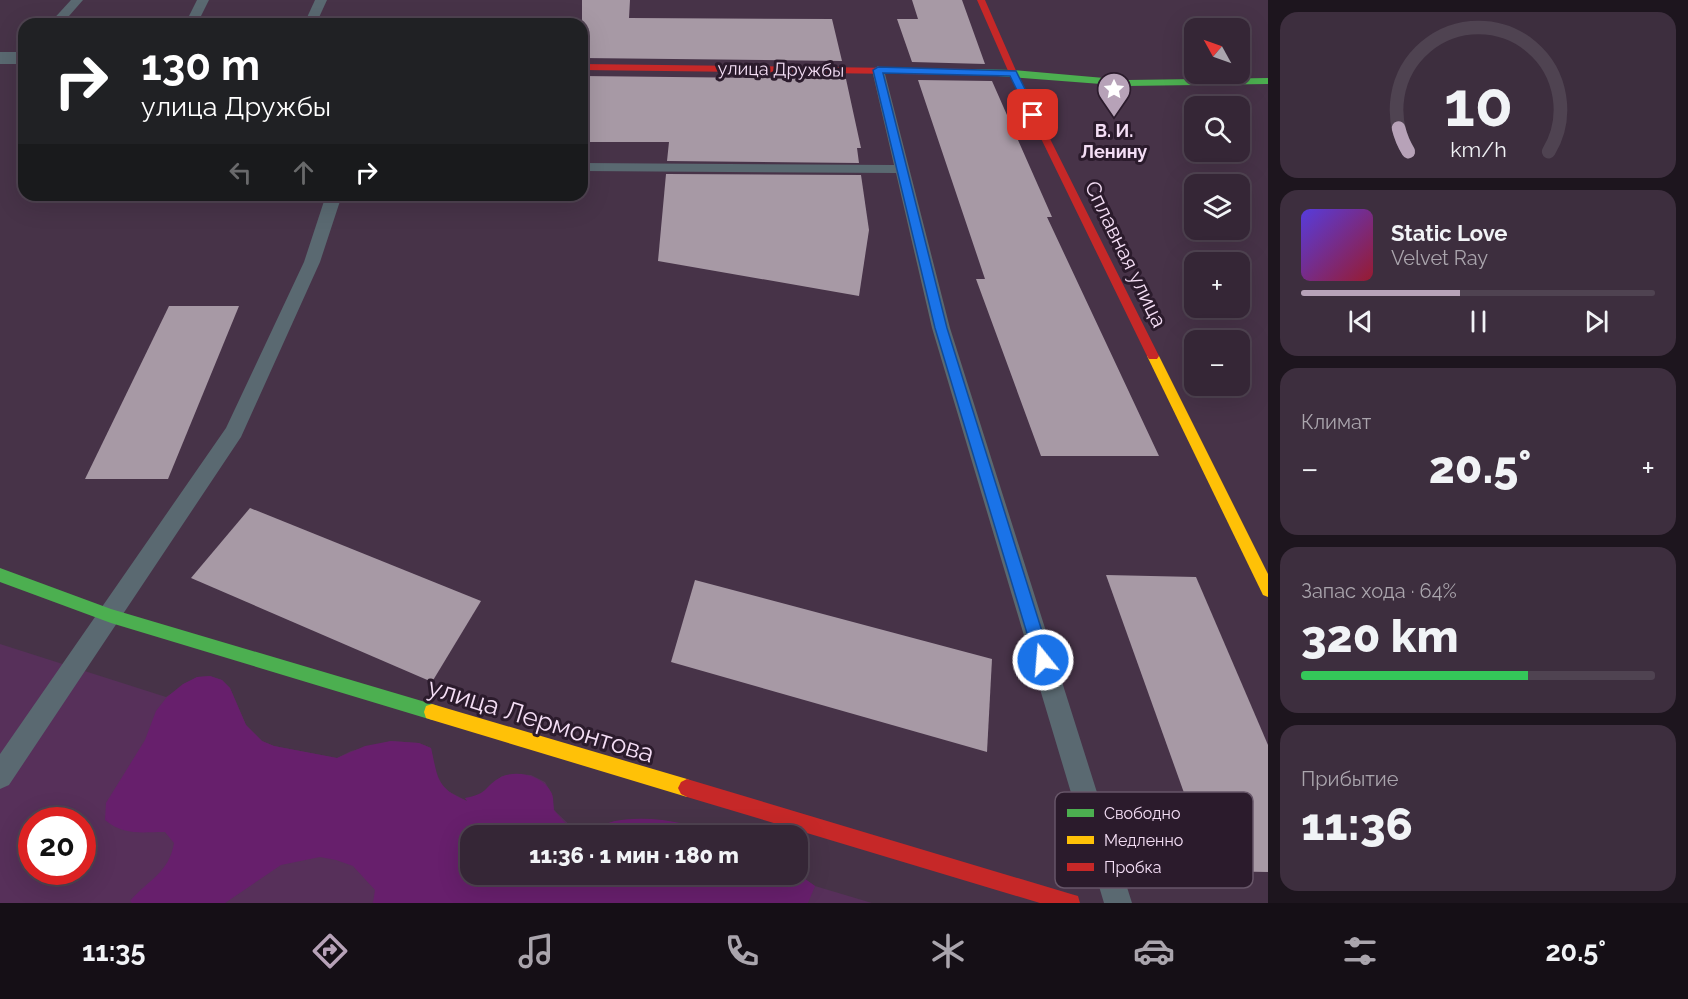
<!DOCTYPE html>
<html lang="ru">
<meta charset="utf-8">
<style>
:root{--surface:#352636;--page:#3d2e3e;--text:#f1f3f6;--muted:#aaa5ad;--line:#4f4351;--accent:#b7a2b8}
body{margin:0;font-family:Raleway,sans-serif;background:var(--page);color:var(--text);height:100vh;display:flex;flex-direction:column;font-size:22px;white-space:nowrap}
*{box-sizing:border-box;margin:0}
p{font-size:20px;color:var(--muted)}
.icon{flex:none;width:33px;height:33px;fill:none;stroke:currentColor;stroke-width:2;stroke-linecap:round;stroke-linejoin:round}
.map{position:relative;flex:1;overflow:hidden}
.panel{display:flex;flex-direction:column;gap:12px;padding:12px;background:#1d151e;width:420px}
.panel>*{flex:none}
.guide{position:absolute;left:18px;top:18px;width:570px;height:183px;border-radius:18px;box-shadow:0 6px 24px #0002,0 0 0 2px var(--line);background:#202124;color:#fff;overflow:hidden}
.needle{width:39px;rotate:310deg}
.tools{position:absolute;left:1184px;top:18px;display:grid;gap:12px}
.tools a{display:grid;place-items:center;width:66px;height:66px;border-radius:12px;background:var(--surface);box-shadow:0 6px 24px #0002,0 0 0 2px var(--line);font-size:30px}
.speed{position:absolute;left:18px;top:807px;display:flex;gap:12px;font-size:30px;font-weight:700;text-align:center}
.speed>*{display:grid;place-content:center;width:78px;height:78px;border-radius:50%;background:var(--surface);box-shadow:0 6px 24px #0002,0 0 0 2px var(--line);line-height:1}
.speed .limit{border:9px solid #d22;background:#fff;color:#111}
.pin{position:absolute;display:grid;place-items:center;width:51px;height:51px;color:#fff;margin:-26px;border-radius:12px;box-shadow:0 3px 9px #0006}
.me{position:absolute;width:66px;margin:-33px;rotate:343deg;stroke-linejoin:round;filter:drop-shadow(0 0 4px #0008)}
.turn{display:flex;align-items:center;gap:21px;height:126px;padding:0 24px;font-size:27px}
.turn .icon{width:78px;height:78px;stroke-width:2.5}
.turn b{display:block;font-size:42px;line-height:51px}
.lanes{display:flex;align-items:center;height:57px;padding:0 24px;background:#0003;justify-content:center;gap:30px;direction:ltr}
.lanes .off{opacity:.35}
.big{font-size:45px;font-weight:800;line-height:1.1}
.panel .widget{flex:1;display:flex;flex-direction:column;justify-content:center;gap:9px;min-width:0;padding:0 21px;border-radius:18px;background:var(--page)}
.panel .dial{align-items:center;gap:0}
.dial svg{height:156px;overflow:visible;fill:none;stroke:var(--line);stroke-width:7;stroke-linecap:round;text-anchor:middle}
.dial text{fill:var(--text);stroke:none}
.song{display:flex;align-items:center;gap:18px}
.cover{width:72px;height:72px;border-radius:9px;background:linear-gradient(135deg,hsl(250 70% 55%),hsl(350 70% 35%))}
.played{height:6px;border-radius:3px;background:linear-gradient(90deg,var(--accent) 45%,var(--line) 45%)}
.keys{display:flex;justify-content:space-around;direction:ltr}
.heat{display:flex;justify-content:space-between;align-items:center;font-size:33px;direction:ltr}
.charge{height:9px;border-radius:4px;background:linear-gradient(90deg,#34c759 64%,var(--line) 0)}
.trip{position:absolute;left:460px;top:825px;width:348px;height:60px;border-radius:18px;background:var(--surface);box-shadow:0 6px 24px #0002,0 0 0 2px var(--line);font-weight:800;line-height:60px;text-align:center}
.tabs{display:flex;height:96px;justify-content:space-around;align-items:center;background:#150f16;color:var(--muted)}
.tabs .icon{width:42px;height:42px}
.tabs .on{color:var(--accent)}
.tabs b{font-size:27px;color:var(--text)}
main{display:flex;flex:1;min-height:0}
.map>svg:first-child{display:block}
.built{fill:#57305a;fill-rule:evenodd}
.green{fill:#671f6c}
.building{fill:#a799a5}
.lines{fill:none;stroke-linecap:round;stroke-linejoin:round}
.lane{fill:#5a6971;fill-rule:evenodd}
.street{fill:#5a6971;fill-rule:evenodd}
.fast{fill:#4caf50;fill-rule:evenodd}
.slow{fill:#ffc107;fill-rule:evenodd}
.jam{fill:#c62828;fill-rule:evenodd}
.route{fill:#1a73e8;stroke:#114b97;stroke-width:1.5}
.labels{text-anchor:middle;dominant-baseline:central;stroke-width:6;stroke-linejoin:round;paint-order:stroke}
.far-street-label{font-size:18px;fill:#f4def5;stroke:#2b1b2c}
.far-poi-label{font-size:18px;font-weight:bold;fill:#f4def5;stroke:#2b1b2c}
.street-label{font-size:21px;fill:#f4def5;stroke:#2b1b2c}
.near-street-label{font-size:26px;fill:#f4def5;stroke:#2b1b2c}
.key{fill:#2b1b2c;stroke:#675668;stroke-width:1.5}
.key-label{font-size:16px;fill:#f4def5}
</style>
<main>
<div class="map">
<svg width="1268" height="903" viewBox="0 0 1268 903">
<rect width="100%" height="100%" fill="#473348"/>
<path class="built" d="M0,644L166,697L197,677L210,676L222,680L230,688L246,725L262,741L274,746L337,758L351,751L391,741L419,743L431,748L437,779L444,789L467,801L465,798L480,796L502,776L517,774L531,775L545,782L552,794L554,810L575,830L589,831L615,821L643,819L673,822L726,835L471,836V874H798L815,886L872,903H0ZM32,820H82V872H32Z"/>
<path class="green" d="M210,676L222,680L230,688L246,725L262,741L274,746L337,758L365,746L391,741L419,743L431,748C438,778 436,788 467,801L465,798C489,794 484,786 501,777C517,769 543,776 551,792C554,797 553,804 554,810C559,816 566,826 574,829C588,836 602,824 615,821C651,814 692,824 726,835L471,836V874H798L815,886L808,903H373L375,890L353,866L336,860L320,857L281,865L225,903H132L130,901C149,879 169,873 174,843L165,832C142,832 124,836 105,820L106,803L145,740L156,711L167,697L183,684L197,677Z"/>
<g class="building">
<path d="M582,0H630L629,18L832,19L842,61L582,58Z"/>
<path d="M912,0H962L985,64L912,62L897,19H918Z"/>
<path d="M582,76L846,79L861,148H857L859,163L667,161L669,142H582Z"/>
<path d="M918,80L992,81L1052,217H1047L1159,456H1041L976,279H985Z"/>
<path d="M666,174L861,175L869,230L859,296L658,261Z"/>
<path d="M169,306H239L168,479H85Z"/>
<path d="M250,508L481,601L432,682L191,578Z"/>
<path d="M1106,575L1196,577L1268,745V872L1212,871Z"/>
<path d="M695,580L992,659L987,752L671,662Z"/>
</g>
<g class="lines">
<g class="lane">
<path d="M71,0H83L62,24H49Z"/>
<path d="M197,0H209L197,24H185Z"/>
<path d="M315,0H327L316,24H304Z"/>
<path d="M878,66L884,70L950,328L1132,903H1104L932,328L896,173L582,171V163L894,165L872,70Z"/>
<path d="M326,195H342L320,262L241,437L9,785L0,789V754L226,428L304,262Z"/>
</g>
<rect class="street" x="0" y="52" width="24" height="12"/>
<g class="fast">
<path d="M974,69L1013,70L1127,80L1268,78V84L1127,86L971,74L970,72Z"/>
<path d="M0,568L111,609L432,704L438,706L440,712L438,718L432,720L111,623L0,582Z"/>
</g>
<g class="slow">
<path d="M1153,352L1159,356L1268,574V597L1263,595L1147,356Z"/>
<path d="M432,704L687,779L693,782L696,788L693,794L687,797L432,720L426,718L424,712L426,706Z"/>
</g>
<g class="jam">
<path d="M977,0H985L1017,73L1159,356L1157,359H1149L1147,356L1009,73Z"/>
<path d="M582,64L974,69L978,72L974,75L582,70Z"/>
<path d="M687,779L1071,894L1078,896L1080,903H1040L687,797L681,794L678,788L681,782Z"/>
</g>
</g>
<path class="route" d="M878,67L1016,71L1038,115L1030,117L1010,76L883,73L947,328L1051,660L1049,665L1043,667L1038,665L1035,660L935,328L873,70Z"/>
<defs>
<g id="sight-pin" transform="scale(1.725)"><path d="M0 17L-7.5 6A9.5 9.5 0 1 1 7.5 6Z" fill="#b7a2b8" stroke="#2b1b2c"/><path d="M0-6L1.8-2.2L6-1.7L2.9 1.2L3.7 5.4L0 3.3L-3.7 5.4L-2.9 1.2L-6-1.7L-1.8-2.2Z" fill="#fff"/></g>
</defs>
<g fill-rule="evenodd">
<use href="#sight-pin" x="1114" y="89"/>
</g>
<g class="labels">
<g class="far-street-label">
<text transform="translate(781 69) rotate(1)">улица Дружбы</text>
</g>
<g class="far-poi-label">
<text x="1114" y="130">В. И.<tspan x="1114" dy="21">Ленину</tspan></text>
</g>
<g class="street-label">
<text transform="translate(1126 254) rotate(64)">Сплавная улица</text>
</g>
<g class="near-street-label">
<text transform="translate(541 720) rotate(17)">улица Лермонтова</text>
</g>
</g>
<rect x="1055" y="792" width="198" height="96" rx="9" class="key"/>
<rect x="1067" y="809" width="27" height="8" fill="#4caf50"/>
<rect x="1067" y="836" width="27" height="8" fill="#ffc107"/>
<rect x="1067" y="863" width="27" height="8" fill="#c62828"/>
<g class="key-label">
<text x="1104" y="819">Свободно</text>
<text x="1104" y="846">Медленно</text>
<text x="1104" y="873">Пробка</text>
</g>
</svg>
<div class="tools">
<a><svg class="needle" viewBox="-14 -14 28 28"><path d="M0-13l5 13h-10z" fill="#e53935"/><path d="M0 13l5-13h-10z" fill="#aaa5ad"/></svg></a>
<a><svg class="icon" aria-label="search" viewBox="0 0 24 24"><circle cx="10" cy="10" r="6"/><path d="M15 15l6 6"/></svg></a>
<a><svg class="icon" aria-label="layers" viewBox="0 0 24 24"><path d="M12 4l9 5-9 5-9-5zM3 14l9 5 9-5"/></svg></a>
<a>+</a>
<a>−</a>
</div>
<div class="speed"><div class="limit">20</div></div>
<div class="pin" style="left:1033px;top:115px;background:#d93025"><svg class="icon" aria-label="arrive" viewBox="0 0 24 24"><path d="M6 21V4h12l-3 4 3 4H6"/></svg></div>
<svg class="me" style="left:1043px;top:660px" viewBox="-20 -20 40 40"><circle r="17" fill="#1a73e8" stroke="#fff" stroke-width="3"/><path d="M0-11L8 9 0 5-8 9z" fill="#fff"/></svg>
<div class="trip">11:36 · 1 мин · 180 m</div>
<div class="guide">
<div class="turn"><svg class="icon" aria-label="right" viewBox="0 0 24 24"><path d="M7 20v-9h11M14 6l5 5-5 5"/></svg><div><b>130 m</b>улица Дружбы</div></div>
<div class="lanes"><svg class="icon off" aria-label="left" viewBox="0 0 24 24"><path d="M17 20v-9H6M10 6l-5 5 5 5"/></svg><svg class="icon off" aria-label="ahead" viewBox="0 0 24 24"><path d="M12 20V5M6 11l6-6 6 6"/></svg><svg class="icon" aria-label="right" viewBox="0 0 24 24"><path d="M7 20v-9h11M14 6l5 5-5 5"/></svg></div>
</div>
</div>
<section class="panel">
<div class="widget dial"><svg viewBox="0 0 100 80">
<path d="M14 69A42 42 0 1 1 86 69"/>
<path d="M14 69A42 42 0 0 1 9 57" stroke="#b7a2b8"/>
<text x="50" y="56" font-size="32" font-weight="700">10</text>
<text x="50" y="72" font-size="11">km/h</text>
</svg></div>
<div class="widget">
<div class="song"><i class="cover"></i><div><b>Static Love</b><p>Velvet Ray</p></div></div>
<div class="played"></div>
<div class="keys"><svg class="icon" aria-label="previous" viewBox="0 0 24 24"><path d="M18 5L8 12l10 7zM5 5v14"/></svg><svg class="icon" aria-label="pause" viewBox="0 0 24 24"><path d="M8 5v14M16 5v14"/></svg><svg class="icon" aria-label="next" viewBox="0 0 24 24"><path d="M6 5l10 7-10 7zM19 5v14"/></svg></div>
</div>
<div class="widget"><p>Климат</p>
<div class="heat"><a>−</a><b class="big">20.5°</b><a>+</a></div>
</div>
<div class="widget"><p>Запас хода · 64%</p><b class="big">320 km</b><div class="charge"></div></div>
<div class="widget"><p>Прибытие</p><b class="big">11:36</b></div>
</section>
</main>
<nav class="tabs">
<b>11:35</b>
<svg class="icon on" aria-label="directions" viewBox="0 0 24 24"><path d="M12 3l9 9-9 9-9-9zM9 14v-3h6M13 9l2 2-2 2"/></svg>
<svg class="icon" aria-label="music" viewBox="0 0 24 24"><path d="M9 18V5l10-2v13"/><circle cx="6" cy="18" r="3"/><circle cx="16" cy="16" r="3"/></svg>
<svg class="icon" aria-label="phone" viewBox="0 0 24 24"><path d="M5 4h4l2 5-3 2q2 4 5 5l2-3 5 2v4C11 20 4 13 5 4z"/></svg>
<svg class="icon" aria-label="climate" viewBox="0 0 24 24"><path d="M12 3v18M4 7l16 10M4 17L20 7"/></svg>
<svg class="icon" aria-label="car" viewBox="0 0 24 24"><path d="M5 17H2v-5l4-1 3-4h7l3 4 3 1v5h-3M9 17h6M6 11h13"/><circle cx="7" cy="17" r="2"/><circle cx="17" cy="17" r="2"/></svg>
<svg class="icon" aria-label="filters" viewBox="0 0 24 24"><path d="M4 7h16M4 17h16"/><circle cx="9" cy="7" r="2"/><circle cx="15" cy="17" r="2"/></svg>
<b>20.5°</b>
</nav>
